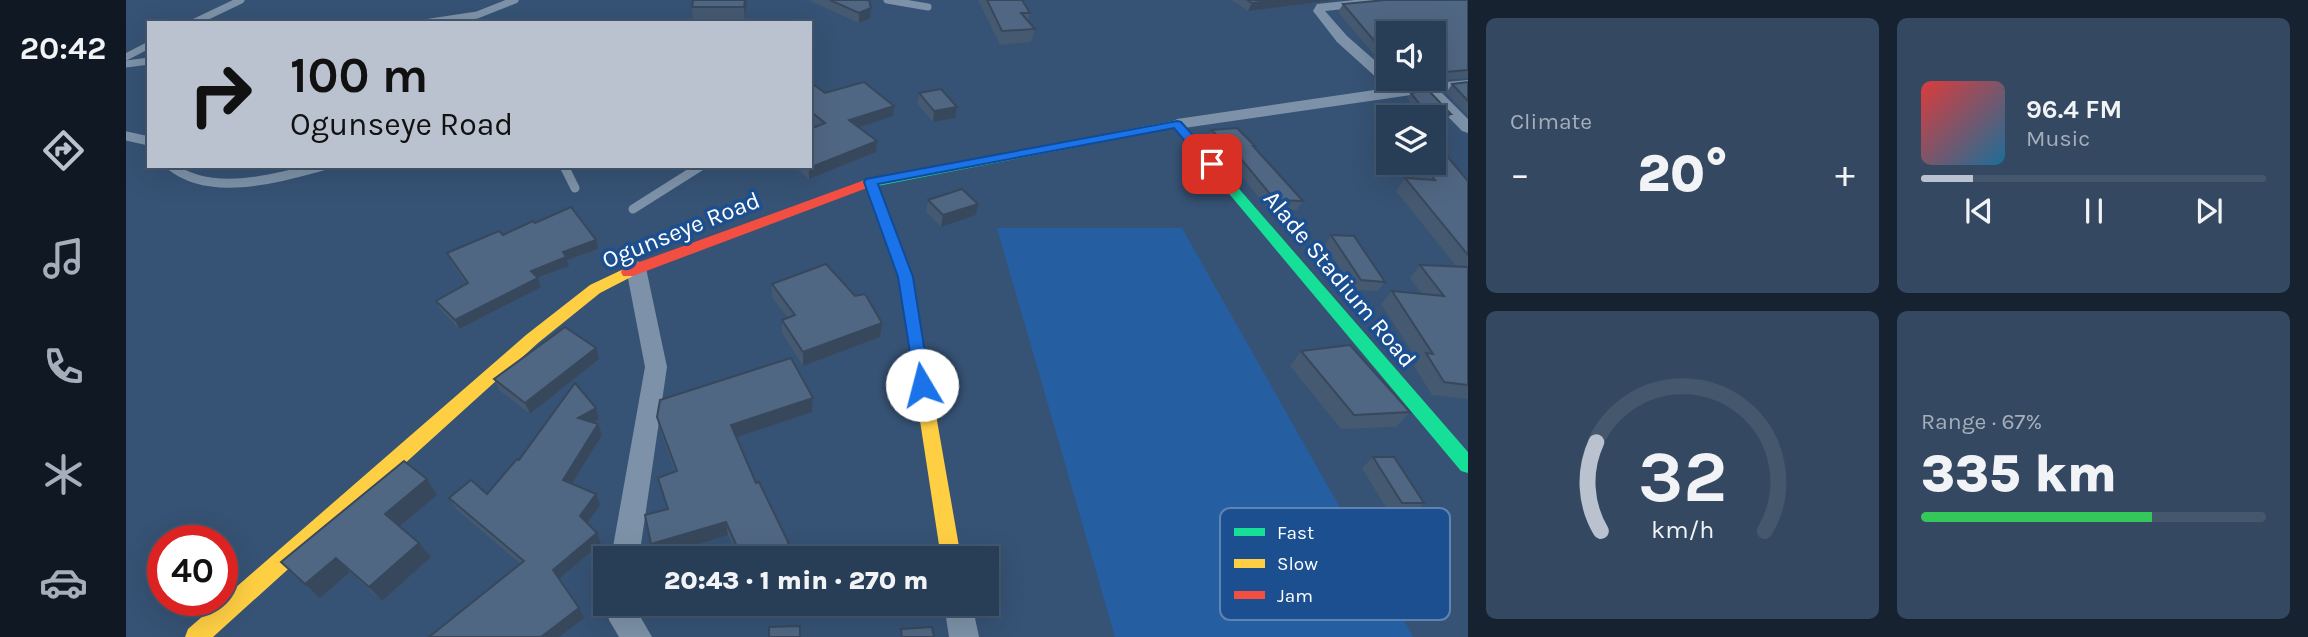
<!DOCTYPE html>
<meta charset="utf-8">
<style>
:root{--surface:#283e57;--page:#344961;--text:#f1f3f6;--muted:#a5aeba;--line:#44576d;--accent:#b9c2ce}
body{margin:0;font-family:Karla,sans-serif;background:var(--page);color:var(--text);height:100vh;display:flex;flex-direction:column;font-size:26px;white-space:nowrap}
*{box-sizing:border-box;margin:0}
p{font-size:23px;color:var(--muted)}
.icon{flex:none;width:38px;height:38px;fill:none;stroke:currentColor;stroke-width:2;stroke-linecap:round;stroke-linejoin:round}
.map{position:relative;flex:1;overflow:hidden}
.panel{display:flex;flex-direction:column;gap:18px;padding:18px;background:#162230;width:840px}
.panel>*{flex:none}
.top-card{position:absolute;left:21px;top:21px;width:665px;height:147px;border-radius:0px;box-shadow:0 7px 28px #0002,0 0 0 2px var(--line);background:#b9c2ce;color:#111;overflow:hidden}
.controls{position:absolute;left:1250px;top:21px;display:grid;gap:14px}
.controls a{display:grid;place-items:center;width:70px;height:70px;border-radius:0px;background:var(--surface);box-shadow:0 7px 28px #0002,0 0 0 2px var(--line);font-size:35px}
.speed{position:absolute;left:21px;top:525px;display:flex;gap:14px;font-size:35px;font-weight:700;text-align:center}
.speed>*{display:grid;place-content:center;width:91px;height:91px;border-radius:50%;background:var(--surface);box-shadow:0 7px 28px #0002,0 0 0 2px var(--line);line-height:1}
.speed .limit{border:10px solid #d22;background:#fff;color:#111}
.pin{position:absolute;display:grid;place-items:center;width:60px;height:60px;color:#fff;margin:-30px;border-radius:14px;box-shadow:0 4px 10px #0006}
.me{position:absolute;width:77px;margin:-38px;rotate:352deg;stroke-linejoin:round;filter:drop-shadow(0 0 5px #0008)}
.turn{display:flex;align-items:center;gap:24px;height:147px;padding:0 28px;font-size:32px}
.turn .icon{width:91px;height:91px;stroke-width:2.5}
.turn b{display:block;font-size:49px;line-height:60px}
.big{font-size:52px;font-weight:800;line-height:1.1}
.panel .widget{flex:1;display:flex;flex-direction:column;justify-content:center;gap:10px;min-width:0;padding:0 24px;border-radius:10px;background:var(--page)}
.panel .dial{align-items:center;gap:0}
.dial svg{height:182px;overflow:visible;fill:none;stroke:var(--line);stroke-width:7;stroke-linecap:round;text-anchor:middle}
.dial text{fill:var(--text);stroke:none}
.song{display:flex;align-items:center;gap:21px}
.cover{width:84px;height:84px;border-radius:10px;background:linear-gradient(135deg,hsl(0 70% 55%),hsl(200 70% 35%))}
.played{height:7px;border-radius:4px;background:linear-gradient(90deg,var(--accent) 15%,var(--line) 15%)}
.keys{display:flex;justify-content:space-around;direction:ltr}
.heat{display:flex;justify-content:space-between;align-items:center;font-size:38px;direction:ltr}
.charge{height:10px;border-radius:5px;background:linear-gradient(90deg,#34c759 67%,var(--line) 0)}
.panel .tiles{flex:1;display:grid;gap:18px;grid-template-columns:repeat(2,1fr)}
.trip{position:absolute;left:467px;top:546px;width:406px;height:70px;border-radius:0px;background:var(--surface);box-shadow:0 7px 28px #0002,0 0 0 2px var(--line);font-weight:800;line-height:70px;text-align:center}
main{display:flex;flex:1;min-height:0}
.menu{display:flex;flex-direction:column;width:126px;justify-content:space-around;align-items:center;background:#101923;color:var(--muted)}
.menu .icon{width:49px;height:49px}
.menu .current{color:var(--accent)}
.menu b{font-size:32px;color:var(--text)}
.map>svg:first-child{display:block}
.green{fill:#265fa1}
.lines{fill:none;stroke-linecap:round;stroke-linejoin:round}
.lane-far1{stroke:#7d92a8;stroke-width:7}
.lane{stroke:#7d92a8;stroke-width:9}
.street{fill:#7d92a8;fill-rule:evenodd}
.fast{fill:#16e098;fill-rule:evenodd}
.slow{fill:#ffcf43;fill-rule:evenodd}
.jam{fill:#f24e42;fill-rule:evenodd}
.wall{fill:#455971}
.shaded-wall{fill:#38485c}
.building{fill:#506783;stroke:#38485c;stroke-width:2}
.route{fill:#1a73e8;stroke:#114b97;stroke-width:2}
.labels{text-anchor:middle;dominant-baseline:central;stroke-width:7;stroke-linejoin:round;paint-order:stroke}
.street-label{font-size:24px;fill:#fff;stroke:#1b4f8f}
.key{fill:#1b4f8f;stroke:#5f84b1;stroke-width:2}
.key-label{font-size:19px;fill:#fff}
</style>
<main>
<nav class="menu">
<b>20:42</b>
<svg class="icon current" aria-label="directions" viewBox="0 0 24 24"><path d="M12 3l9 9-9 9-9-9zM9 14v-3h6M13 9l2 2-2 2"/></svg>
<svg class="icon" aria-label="music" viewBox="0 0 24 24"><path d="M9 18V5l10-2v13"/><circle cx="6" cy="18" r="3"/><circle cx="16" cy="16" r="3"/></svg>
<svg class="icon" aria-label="phone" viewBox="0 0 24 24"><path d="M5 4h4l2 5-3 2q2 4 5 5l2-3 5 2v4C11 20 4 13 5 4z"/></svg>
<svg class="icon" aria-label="climate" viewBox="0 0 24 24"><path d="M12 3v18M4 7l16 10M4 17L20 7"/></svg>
<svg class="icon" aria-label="car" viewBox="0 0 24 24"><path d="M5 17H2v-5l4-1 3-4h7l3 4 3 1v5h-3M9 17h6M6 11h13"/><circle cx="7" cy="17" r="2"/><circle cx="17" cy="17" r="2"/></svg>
</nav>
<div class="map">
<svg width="1342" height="637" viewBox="0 0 1342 637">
<rect width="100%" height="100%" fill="#365274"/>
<path class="green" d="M871,228H1056L1287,637H989Z"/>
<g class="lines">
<g class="lane-far1">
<path d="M761,0L802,7"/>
<path d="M67,23L115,0"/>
<path d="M298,23L351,15L389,0"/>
<path d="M0,57L23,45"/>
<path d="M0,64L23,61"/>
</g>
<g class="lane">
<path d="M0,136L23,141"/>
<path d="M45,166C85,198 152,178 197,166"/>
<path d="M438,166L449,188"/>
<path d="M507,209L575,166"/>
</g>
<g class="street">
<path d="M1229,0H1274L1268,4L1199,11L1221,36L1262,72V79H1269L1277,86L1342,80V88L1314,91L1342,119V133L1336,131L1299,93L1051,129L1043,124L1051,119L1262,88L1211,42L1187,11L1191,4Z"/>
<path d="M510,261L517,263L520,268L541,367L513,558H485L519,367L500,268L503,263Z"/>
<path d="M480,602L507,604L526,637H493L483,620Z"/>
<path d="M818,604H846L853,637H823Z"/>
</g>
<path class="fast" d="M1051,120L1055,122L1342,452V473L1335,471L1048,128L736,189L729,185L736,181Z"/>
<g class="slow">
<path d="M745,178L751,182L786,277L835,558H815L772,277L739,182Z"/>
<path d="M502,267L509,272L507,276L474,293L412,343L87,637H59L62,629L400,335L464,285Z"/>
</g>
<path class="jam" d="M736,181L743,185L741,188L507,276H497L495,272L497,268Z"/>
</g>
<g class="wall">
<path d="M567,0H621L619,21H567L566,7Z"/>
<path d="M682,0H743L744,18L733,23Z"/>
<path d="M852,0H896L904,13L902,21L909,29L905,42L874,45Z"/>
<path d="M1105,0H1209L1122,11Z"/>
<path d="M1342,0V78L1278,83L1273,79H1307V33H1262V68L1251,58L1212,12L1217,4Z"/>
<path d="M684,82L699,93L767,116L733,127L750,152L683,179L667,166H684L690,127L684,122Z"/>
<path d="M1342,82V116L1320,93L1326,84Z"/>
<path d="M793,93L831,107L829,118L807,122L791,103Z"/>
<path d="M1285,93L1325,114L1321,120H1307V117H1296L1281,98Z"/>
<path d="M1085,130L1129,146V148L1177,201L1171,210H1143L1101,158L1081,139Z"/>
<path d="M1277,163H1307L1342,181V399L1306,395L1288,366L1292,361L1255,304L1266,291L1296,294L1284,278L1294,265L1330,266L1270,191L1279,178L1289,179Z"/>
<path d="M802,200L852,204L850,215L815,227L800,212Z"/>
<path d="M409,223L472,249L441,260L443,266L412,278L415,287L333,329L314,309L310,301L340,284L325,262L321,253Z"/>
<path d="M1205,235L1259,282L1252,291L1228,290L1199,245Z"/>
<path d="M646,284L754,337L677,366L656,333V320L662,318L646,297Z"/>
<path d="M1175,351L1284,412L1270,427L1215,429L1164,366Z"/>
<path d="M473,359L404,414L373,390L368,379Z"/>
<path d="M687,398L686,412L610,438L630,483L663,544V556L658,558H613L602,535L529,557L525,544L541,509L532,478L549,472L534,430L531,417Z"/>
<path d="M470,408L473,419L467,423L476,435L446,483L474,505L461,523L471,533L475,543L433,579L458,618L330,509L323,498L361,494Z"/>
<path d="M1247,457L1298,503L1286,514H1264L1236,468Z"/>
<path d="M278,461L311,495L274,527L293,543L305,557L256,601L224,572L194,598Z"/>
</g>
<g class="shaded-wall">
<path d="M619,0H621L619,21L618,7Z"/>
<path d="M1152,0H1209L1122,11L1126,3Z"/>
<path d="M745,8L744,18L733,23V13Z"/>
<path d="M768,106L767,116L722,131L723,120Z"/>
<path d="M831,107L829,118L807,122L808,111Z"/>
<path d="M751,141L750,152L683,179V168Z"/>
<path d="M852,204L850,215L815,227L817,215Z"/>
<path d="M470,240L472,249L441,260L443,266L408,279L405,271L437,252Z"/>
<path d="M412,278L415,287L333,329L329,320Z"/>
<path d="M756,323L754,337L677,366V352Z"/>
<path d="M470,348L473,359L404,414L399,403Z"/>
<path d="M687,398L686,412L606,439L605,425Z"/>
<path d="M470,408L473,419L456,429L452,418Z"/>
<path d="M472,424L476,435L442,490L437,480Z"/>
<path d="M301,479L311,495L271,529L259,514Z"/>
<path d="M470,494L474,505L459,526L454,516Z"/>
<path d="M600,522L602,535L529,557L525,544Z"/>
<path d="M471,533L475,543L432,580L427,570Z"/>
<path d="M293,543L305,557L256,601L243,587Z"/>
<path d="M663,544V556L658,558H629Z"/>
<path d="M210,558L224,572L194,598L179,584Z"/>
<path d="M453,608L458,618L433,637H415Z"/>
</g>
<g class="building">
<path d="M567,0H619L618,7H566Z"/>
<path d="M704,0H743L745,8L733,13Z"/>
<path d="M861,0H896L904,13H895L909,29L876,31Z"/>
<path d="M1121,0H1152L1126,3Z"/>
<path d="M1260,0H1342V70L1307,73V33H1262V55L1256,50L1217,4Z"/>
<path d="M684,82L699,93L738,82L768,106L723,120L751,141L683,168L681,166H684V129L699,123L684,111Z"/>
<path d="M1342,82V101L1326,84Z"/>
<path d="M815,89L831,107L808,111L793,93Z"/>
<path d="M1302,90L1325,114L1302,115L1285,93Z"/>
<path d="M1111,128L1129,146H1127L1177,201L1149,200L1106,148L1085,130Z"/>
<path d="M1307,143H1310L1342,181V255L1279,178L1309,180L1296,163H1307Z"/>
<path d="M836,189L852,204L817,215L802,200Z"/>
<path d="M445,207L470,240L437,252L440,257L405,271L412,278L329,320L310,301L342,283L321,253L373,231L377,235L407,221L409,223Z"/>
<path d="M1205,235L1228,236L1259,282L1235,280Z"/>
<path d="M700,264L729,296L739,294L756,323L677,352L656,320L669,315L646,284Z"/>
<path d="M1294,265L1342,267V385L1318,382L1300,353L1307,354L1266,291L1318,296Z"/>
<path d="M439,327L470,348L399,403L368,379Z"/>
<path d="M1224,345L1284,412L1228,415L1175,351Z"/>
<path d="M665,358L687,398L605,425L630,483L633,482L663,544L629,558H616L600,522L525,544L519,515L542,509L532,478L551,471L531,417L534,400Z"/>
<path d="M449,383L470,408L452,418L472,424L437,480L470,494L454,516L471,533L427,570L453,608L415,637H303L398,561L323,498L345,480L361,494L391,459L393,460Z"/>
<path d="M1247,457H1268L1298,503H1276Z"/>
<path d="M278,461L301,479L259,514L293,543L243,587L210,558L179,584L155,562Z"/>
<path d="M674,626V637H643V627Z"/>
<path d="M806,627L808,637H776L775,629Z"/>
</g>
<path class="route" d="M1051,121L1055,122L1090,161V167H1081L1048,128L752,184L787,277L804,385L802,390H790L772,277L738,182L740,179Z"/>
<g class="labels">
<g class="street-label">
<text transform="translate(555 230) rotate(-22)">Ogunseye Road</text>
<text transform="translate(1214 279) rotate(50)">Alade Stadium Road</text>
</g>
</g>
<rect x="1094" y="508" width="230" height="112" rx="10" class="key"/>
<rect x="1108" y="528" width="31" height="8" fill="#16e098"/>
<rect x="1108" y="559" width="31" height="9" fill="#ffcf43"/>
<rect x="1108" y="591" width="31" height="8" fill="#f24e42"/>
<g class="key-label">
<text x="1151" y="539">Fast</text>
<text x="1151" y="570">Slow</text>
<text x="1151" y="602">Jam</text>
</g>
</svg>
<div class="controls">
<a><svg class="icon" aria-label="sound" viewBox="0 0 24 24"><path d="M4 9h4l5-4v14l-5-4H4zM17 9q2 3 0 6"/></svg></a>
<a><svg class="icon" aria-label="layers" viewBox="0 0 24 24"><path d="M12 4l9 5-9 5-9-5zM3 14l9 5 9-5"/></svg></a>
</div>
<div class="speed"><div class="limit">40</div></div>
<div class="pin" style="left:1086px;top:164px;background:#d93025"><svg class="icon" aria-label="arrive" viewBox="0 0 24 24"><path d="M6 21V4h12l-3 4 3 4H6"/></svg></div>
<svg class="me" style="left:796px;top:385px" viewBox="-20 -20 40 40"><circle r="19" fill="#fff"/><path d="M0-13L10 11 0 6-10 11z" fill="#1a73e8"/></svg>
<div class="trip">20:43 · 1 min · 270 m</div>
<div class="top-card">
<div class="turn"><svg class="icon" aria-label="right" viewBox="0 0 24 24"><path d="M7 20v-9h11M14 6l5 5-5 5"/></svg><div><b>100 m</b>Ogunseye Road</div></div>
</div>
</div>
<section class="panel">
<div class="tiles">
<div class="widget"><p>Climate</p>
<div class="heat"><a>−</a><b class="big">20°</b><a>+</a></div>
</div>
<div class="widget">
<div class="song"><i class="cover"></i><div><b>96.4 FM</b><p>Music</p></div></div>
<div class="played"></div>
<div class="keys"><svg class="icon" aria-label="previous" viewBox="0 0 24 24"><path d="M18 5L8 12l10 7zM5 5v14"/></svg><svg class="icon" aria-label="pause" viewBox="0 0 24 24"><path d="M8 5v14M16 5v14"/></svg><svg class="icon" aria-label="next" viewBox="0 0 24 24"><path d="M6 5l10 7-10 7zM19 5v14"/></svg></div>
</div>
<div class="widget dial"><svg viewBox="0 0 100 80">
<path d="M14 69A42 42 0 1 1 86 69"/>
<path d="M14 69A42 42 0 0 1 12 30" stroke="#b9c2ce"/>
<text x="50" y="56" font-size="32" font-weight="700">32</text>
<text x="50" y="72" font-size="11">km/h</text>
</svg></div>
<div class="widget"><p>Range · 67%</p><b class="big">335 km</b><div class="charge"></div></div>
</div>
</section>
</main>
